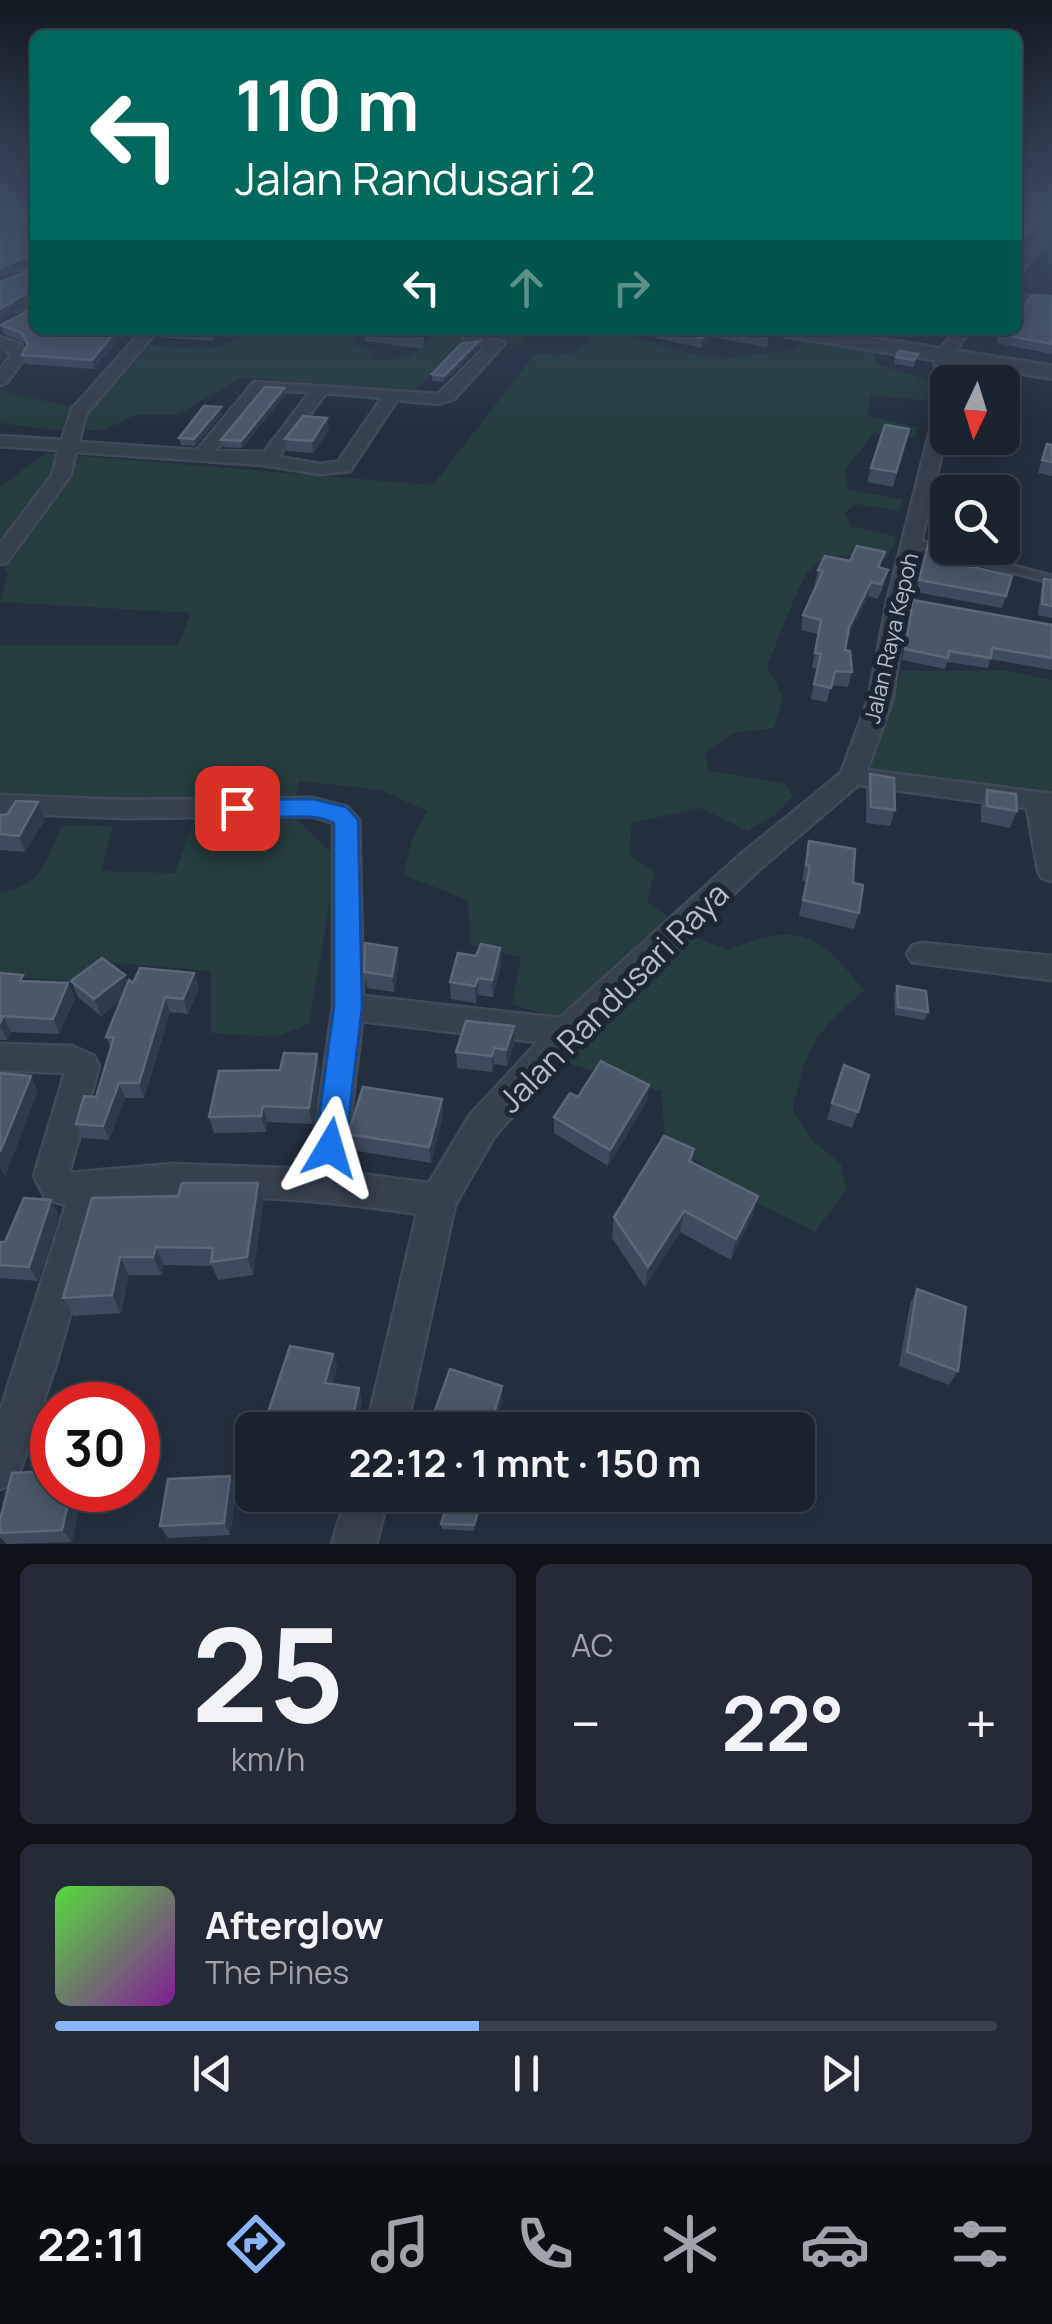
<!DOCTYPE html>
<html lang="id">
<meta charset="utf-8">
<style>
:root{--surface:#1b232e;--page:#242b36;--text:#f1f3f6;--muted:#a0a4aa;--line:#39404a;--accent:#8ab4f8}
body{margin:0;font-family:Manrope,sans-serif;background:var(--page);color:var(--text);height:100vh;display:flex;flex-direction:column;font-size:38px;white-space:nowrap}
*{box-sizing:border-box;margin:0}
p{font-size:32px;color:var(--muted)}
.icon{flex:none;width:55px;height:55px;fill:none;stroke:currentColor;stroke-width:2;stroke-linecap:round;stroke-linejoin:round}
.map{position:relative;height:1544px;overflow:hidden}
.drawer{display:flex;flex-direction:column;gap:20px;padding:20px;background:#0f1319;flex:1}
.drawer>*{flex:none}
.top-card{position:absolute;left:30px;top:30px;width:992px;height:305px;border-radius:15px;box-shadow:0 5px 25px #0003,0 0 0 2px var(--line);background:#00695c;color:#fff;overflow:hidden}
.needle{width:65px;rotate:184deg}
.tools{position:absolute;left:930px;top:365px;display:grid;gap:20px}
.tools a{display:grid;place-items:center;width:90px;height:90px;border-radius:15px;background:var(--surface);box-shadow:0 5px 25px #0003,0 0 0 2px var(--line);font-size:50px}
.speed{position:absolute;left:30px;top:1382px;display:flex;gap:20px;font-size:50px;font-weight:700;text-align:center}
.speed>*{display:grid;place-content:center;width:130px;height:130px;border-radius:50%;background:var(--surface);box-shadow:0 5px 25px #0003,0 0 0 2px var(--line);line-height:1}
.speed .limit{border:15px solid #d22;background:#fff;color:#111}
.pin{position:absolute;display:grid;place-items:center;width:85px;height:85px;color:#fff;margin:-42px;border-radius:20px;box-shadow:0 5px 15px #0006}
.me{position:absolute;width:110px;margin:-55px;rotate:7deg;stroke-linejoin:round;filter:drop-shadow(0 0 8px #0008)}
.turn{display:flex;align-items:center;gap:35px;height:210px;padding:0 40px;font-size:45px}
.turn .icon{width:130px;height:130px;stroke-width:2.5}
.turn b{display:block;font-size:70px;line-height:85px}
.lanes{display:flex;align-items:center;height:95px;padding:0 40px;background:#0003;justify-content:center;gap:50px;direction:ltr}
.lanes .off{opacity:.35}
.big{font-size:75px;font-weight:700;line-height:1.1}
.drawer .card{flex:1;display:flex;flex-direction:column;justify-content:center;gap:15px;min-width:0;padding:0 35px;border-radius:15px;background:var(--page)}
.drawer .dial{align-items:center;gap:0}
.dial b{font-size:130px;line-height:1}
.song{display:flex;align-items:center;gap:30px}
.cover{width:120px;height:120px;border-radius:15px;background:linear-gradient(135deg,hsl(110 70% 55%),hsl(290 70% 35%))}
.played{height:10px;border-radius:5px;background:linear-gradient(90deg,var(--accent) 45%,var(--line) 45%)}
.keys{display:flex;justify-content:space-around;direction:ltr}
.heat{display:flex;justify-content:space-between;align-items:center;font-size:55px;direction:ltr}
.drawer .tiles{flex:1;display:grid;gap:20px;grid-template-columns:1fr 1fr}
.card:last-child{grid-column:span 2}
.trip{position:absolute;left:235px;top:1412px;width:580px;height:100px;border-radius:15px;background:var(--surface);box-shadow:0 5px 25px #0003,0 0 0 2px var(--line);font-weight:700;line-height:100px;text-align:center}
.tabs{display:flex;height:160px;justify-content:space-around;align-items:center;background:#0b0e12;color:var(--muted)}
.tabs .icon{width:70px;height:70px}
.tabs .active{color:var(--accent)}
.tabs b{font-size:45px;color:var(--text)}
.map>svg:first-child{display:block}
.green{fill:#263c3f}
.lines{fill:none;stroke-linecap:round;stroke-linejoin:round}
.service-casing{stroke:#414a57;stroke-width:6}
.minor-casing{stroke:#414a57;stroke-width:5}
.tertiary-casing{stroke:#414a57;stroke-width:6}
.service{fill:#38414e;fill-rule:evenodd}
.minor{fill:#38414e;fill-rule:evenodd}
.tertiary{fill:#38414e;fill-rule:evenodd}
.wall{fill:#3f4b5c}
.shaded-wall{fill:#2f3b4b}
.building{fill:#4b5868;stroke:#5c6777;stroke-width:2.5}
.route{fill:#1a73e8;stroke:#114b97;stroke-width:2.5}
.labels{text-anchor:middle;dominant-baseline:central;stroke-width:10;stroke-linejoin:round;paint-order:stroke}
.far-street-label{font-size:22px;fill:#b4bcc9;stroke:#1d2633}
.near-street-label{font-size:32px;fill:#b4bcc9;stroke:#1d2633}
</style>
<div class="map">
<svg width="1052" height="1544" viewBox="0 0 1052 1544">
<rect width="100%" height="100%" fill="#242f3e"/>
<g class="green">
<path d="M245,330H367L353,344L374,352L369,358C395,364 426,354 433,330H615L614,334C643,335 671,350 699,356C733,364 762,350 795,351L801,343L838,342L874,350L876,364L930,381L928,401L871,395L868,416L917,427L916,439L874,433L845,470L848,489L903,500L899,511L856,504L844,513L851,526L897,537L886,559C862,555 828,550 809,571C799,581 775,649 767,667L783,696L774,728L733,733L706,752L708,770L785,784L793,796L776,814L748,831L700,808L632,823L629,855L655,871L647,901L693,936L727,950C798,921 820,933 864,991C814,1034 806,1045 793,1110L814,1142L841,1164L846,1190L815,1232L734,1191L665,1135L661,1091L564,1062L571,1047L554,1017L512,1004L521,957L470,945L468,900L403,875L413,838L427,811L381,790L299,781L292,815L330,851L332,889L309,1024L275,1037L211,1033V971L95,961L72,981L0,976V892C44,886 45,862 62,825L113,826L101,871L175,873L199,802L0,796V645H178L191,613L0,602L8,573L0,563V486L47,453L433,485L535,354C557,355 576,360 588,338L539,330L518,345L473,336L465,340L413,392L242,377L177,415H136L103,430H54L0,423V390L65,406L99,399L151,345C185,347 220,358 245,330Z"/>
<path d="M1004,670L1052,680V795L865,768L902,671Z"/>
</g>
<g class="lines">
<g class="service-casing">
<g id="service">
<path d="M1018,294L1052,300V304L1018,298Z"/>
<path d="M913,539L1050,576L1051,578L1046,581L910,544V540Z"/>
</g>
</g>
<g class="minor-casing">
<g id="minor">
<path d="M1052,221V233L1023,271L1018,272V260Z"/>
<path d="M35,230V238L0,239V231Z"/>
<path d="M0,260L35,263V271L0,268Z"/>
<path d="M0,301L35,305V313L0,309Z"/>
<path d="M143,330H158L86,414L79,442L197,450L254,382L438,394L487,345L466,341L461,334L464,330H480L476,335L505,343L454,399L439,404L397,400L350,471L320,474L263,465L76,452L70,476L7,562L0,564V544L52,475L59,450L0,446V436L62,440L72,409ZM264,390L310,392L264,452L215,451ZM326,393L382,398L338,462L320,464L278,457Z"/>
<path d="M957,330H972L949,357L953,382H948V427L908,598L892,701L867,770L1052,794V881L1042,878L1038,871L1027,808L858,785L760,869L577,1041L494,1137L455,1205L406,1430H366L417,1214C312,1198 207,1190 101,1205L56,1364L21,1468L15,1483L0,1489V1412L66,1205L46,1199L34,1176L65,1073L0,1070V1044L72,1046L94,1056L99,1066L69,1173L172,1164L310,1169L333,1007V823L312,816L124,818L0,813V795L124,800L312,798L347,807L359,820L363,996L560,1018L740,855L841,773L868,701L888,598L935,411L938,378L933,356ZM362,1021L538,1042L470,1115L429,1183L344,1172Z"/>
<path d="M0,337L21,344L27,355L6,383L0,385V369L11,355L0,346Z"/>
<path d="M922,943L1052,956V980L912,962L907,954L912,946Z"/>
<path d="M347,1495H389L376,1544H332Z"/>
</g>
</g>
<g class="tertiary-casing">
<path id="tertiary" d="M776,330H821L1052,366V378L785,336Z"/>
</g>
<use href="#service" class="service"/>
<use href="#minor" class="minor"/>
<use href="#tertiary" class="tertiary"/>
</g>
<g class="wall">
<path d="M0,212H35V301L33,300L0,320L34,269V227H0Z"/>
<path d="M1052,296V354L997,343L999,334Z"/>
<path d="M34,308L114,345L94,369L25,364L22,355L27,346L24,342L4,334L1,325Z"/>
<path d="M155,330H223L213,341L157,337Z"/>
<path d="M364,330H425L423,349L365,341Z"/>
<path d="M623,330H769L767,347L711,337L701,348Z"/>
<path d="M479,341V347L444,382L432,381V374Z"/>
<path d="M918,354L913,367L894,364L896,357Z"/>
<path d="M284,388L285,395L242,448L223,447L221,440Z"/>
<path d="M222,414L195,446L181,445L179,438Z"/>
<path d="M329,430L313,453L287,451L285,439Z"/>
<path d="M906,443L893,487L867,482L871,468Z"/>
<path d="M1047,444L1052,445V476L1038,473Z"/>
<path d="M948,520V544L933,540L936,528Z"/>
<path d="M929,541L957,561L954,562L1012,576L1002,608L916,592Z"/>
<path d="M850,561L888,570L884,584L878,599L868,596L847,639L845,650L852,672L848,687L831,685L827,702L811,699L817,669L812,668L818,634L801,630L803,615L817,585L815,584L818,570Z"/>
<path d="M1044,579L1052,580V618L1038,615L1041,590Z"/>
<path d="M913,600L1052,625V670L990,659L988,668L947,662L945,669L902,660Z"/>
<path d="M870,774L895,810L890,826L866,823V791Z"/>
<path d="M987,790L1017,811L1010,828L981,822V807Z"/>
<path d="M0,815L45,819L25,852L0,850Z"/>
<path d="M809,841L853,883L859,913L854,929L799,916L806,882L802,881Z"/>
<path d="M500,948L501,965L493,997L478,995L476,1003L451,999L450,982L476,956Z"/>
<path d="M399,964L394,992L367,988L364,972Z"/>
<path d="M0,973L25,981L68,983L75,998L59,1034L11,1032L7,1040H0Z"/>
<path d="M125,975L128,983L199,987L188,1014L170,1012L144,1098H125L109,1140L83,1138L76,1124L96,1097L111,1048L106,1037L121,1000L101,1016L78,997L71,981Z"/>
<path d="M897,986L928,1012L925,1020L895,1015L894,994Z"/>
<path d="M514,1043L507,1066L494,1064L492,1072L457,1068L456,1052Z"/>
<path d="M317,1054L320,1071L313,1124L267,1122L266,1132L214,1133L209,1117L280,1070Z"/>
<path d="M844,1065L858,1112L852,1128L827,1119Z"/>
<path d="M649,1085L647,1101L608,1166L554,1133V1117L578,1097Z"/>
<path d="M442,1099L443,1115L431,1163L351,1150L348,1134Z"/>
<path d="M694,1149L692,1162L758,1196L752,1217L731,1260L680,1232L645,1287L612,1238L614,1217Z"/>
<path d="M258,1183L263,1202L253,1275L218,1280L212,1266L164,1265L162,1275H129L121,1313L74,1316L63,1298L178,1196Z"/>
<path d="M59,1215L38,1281L0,1278V1242H5Z"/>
<path d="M917,1289L958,1371L949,1385L899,1366L910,1304Z"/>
<path d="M333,1354L337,1366L332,1384L362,1400L356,1430H265L264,1425Z"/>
<path d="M52,1471L72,1542L7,1544L0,1537V1520Z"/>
<path d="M230,1476L236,1489L230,1535L168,1538L160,1526Z"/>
<path d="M480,1504L481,1510L474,1531L442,1529L441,1524Z"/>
</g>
<g class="shaded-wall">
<path d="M1047,212H1052L1018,247V241Z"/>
<path d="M34,253L35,262L0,277V268Z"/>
<path d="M31,291L33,300L0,320V309Z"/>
<path d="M121,330H137L114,345L94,369L92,360L112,336Z"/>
<path d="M213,330H223L213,341L211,332Z"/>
<path d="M709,330H712L711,337L701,348L702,338Z"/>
<path d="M479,341V347L444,382V376Z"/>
<path d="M3,347L6,356L0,363V350Z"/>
<path d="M284,388L285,395L242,448L241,441Z"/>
<path d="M221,407L222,414L195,446L194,439Z"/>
<path d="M327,418L329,430L313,453L312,441Z"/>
<path d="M960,549L957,561L939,571L942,560Z"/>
<path d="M871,582L868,596L846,641L849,627Z"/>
<path d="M38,802L45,819L25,852L19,836Z"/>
<path d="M397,948L399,964L394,992L392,976Z"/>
<path d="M500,948L501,965L493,997L492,980Z"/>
<path d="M194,973L199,987L188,1014L183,999Z"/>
<path d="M125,975L131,992L101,1016L94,999Z"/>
<path d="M478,978V995L476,1003L475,986Z"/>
<path d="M68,983L75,998L59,1034L53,1019Z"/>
<path d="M165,997L170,1012L144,1098L139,1083Z"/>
<path d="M3,1016L11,1032L7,1040L0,1027Z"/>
<path d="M514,1026V1043L507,1066L506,1050Z"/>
<path d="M494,1048V1064L492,1072V1056Z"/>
<path d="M317,1054L320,1071L313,1124L309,1108Z"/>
<path d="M31,1076L38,1091L5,1177L0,1168V1152Z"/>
<path d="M119,1083L125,1098L109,1140L103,1126Z"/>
<path d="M649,1085L647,1101L608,1166L610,1150Z"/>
<path d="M442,1099L443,1115L431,1163L429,1147Z"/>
<path d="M263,1106L267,1122L266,1132L261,1116Z"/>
<path d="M258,1183L263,1202L253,1275L247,1257Z"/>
<path d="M758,1196L752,1217L731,1260L736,1239Z"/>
<path d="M51,1200L59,1215L38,1281L29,1267Z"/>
<path d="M684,1211L680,1232L645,1287L648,1267Z"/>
<path d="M156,1247L164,1265L162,1275L153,1257Z"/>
<path d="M120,1257L129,1275L121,1313L112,1295Z"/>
<path d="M333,1354L337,1366L329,1395L325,1383Z"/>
<path d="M502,1386L503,1400L493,1430H489Z"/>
<path d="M359,1388L362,1400L356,1430H350Z"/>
<path d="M230,1476L236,1489L230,1535L224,1523Z"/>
<path d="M71,1490H83L72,1542L62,1530Z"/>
<path d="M480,1504L481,1510L474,1531V1525Z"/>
</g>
<g class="building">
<path d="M0,212H35V220L0,219Z"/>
<path d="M1018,212H1047L1018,241Z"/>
<path d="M35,223V294L31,291L0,309V282L34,269V253L0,268V235L33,234Z"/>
<path d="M1033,295L1052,296V344L999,334L1003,330H1018V313Z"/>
<path d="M35,304V330H121L112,336L92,360L22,355L28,344L22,333L1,325L34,308Z"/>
<path d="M376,330H423L422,336Z"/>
<path d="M668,330H709L702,338Z"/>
<path d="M730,330H769L768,336Z"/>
<path d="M479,341L444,376L432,374L461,344Z"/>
<path d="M899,351L918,354L914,360L896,357Z"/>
<path d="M265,387L284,388L241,441L221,440Z"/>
<path d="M204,406L221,407L194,439L179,438Z"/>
<path d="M303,416L327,418L312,441L285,439Z"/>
<path d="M885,425L909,429L896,472L871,468Z"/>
<path d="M1047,444L1052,445V462L1042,460Z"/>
<path d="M965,475L987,478V492H964Z"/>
<path d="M941,519L948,520V531L936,528Z"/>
<path d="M929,541L948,546V548L960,549L942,560L1012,576L1006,596L919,580Z"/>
<path d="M857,546L885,552L878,567L888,570L881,584L871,582L849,627L845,650L850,651L852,672L835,671L831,688L814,684L821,654L815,653L821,620L803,615L823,571L818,570L825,556L850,561Z"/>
<path d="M1044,579L1052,580V606L1042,604Z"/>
<path d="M913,600L1052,625V658L992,648L991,658L949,651L948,658L905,649Z"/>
<path d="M870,774L894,778L895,810L871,807Z"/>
<path d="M987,790L1016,794L1017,811L987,806Z"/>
<path d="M16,801L38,802L19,836L0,834V815H7Z"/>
<path d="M809,841L855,849L853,883L863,885L859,913L803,900L810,866L806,865Z"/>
<path d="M365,943L397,948L392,976L364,972Z"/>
<path d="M481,944L500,948L492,980L478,978L475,986L450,982L458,953L476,956Z"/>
<path d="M102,958L125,975L94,999L71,981Z"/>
<path d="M140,968L194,973L183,999L165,997L139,1083H119L103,1126L76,1124L84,1096L96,1097L114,1037H106L129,980L133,983Z"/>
<path d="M0,973L23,975L20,981L68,983L53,1019L3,1016L0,1023Z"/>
<path d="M897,986L926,991L928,1012L898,1007Z"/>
<path d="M466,1021L514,1026L506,1050L494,1048L492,1056L456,1052Z"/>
<path d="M284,1053L317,1054L309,1108L263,1106L261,1116L209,1117L219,1071L280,1070Z"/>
<path d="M601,1061L649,1085L610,1150L554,1117L570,1093L578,1097Z"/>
<path d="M844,1065L869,1075L858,1112L832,1103Z"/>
<path d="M0,1073L31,1076L0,1152Z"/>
<path d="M363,1087L442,1099L429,1147L348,1134Z"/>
<path d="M664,1136L694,1149L689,1161L758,1196L736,1239L684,1211L648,1267L614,1217Z"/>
<path d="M182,1183H258L247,1257L211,1262L213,1248L156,1247L153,1257H120L112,1295L63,1298L92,1198L178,1196Z"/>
<path d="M24,1198L51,1200L29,1267L0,1265V1242H5Z"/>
<path d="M917,1289L966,1307L958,1371L907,1352Z"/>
<path d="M290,1346L333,1354L325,1383L359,1388L350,1430H298L264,1425Z"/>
<path d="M450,1369L502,1386L489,1430H428Z"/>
<path d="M52,1471V1490H71L62,1530L0,1533V1520L12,1473Z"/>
<path d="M230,1476L224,1523L160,1526L168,1479Z"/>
<path d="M449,1496L480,1504L474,1525L441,1524Z"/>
</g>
<linearGradient id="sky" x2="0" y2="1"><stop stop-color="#141a22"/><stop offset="0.5" stop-color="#3f4d63"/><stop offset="1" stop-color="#3f4d63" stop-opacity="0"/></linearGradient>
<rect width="1052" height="428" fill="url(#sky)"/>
<path class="route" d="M312,799L346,807L358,820L362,1007L345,1148L341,1158L330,1162L319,1158L315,1148L334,1007V823C307,807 241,828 225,808L237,800Z"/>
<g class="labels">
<g class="far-street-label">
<text transform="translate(891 638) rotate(-77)">Jalan Raya Kepoh</text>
</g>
<g class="near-street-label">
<text transform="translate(613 997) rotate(-45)">Jalan Randusari Raya</text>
</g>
</g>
</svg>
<div class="tools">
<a><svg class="needle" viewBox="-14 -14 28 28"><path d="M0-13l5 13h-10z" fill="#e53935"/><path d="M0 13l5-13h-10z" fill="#a0a4aa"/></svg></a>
<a><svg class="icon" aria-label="search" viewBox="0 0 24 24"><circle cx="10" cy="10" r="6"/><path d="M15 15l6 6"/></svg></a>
</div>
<div class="speed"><div class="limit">30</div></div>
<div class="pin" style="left:237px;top:808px;background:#d93025"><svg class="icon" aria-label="arrive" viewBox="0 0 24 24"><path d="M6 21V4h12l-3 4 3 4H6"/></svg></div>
<svg class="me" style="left:330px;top:1148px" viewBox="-20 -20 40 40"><path d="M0-17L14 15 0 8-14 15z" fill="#1a73e8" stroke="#fff" stroke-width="4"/></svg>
<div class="trip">22:12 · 1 mnt · 150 m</div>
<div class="top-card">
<div class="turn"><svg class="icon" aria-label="left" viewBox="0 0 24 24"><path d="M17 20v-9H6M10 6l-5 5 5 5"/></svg><div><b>110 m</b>Jalan Randusari 2</div></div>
<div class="lanes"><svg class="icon" aria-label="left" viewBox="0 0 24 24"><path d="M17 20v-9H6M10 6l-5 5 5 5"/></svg><svg class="icon off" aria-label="ahead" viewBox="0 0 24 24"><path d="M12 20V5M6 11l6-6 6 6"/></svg><svg class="icon off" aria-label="right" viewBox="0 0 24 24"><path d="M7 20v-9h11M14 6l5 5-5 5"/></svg></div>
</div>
</div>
<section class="drawer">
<div class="tiles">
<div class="card dial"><b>25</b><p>km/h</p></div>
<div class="card"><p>AC</p>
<div class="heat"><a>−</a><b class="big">22°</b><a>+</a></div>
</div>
<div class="card">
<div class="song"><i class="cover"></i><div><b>Afterglow</b><p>The Pines</p></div></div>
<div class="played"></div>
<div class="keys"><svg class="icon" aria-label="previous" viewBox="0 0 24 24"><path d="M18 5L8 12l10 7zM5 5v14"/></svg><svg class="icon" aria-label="pause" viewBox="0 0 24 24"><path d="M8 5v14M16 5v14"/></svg><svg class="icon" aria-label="next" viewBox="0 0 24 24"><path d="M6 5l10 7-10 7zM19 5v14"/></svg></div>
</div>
</div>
</section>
<nav class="tabs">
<b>22:11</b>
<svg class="icon active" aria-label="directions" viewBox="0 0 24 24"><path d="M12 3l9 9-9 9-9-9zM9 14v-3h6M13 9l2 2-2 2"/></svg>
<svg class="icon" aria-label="music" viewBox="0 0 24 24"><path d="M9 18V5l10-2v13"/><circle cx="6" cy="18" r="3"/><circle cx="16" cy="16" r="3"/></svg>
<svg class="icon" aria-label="phone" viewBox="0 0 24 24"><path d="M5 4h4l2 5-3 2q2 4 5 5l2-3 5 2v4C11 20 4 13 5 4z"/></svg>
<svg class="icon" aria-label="climate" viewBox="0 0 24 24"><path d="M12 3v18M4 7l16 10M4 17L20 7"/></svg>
<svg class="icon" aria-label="car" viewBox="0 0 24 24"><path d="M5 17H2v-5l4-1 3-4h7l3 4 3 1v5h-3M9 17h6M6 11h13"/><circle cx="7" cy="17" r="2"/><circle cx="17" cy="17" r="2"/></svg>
<svg class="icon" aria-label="filters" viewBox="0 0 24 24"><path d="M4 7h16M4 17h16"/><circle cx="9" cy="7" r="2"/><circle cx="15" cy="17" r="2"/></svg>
</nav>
